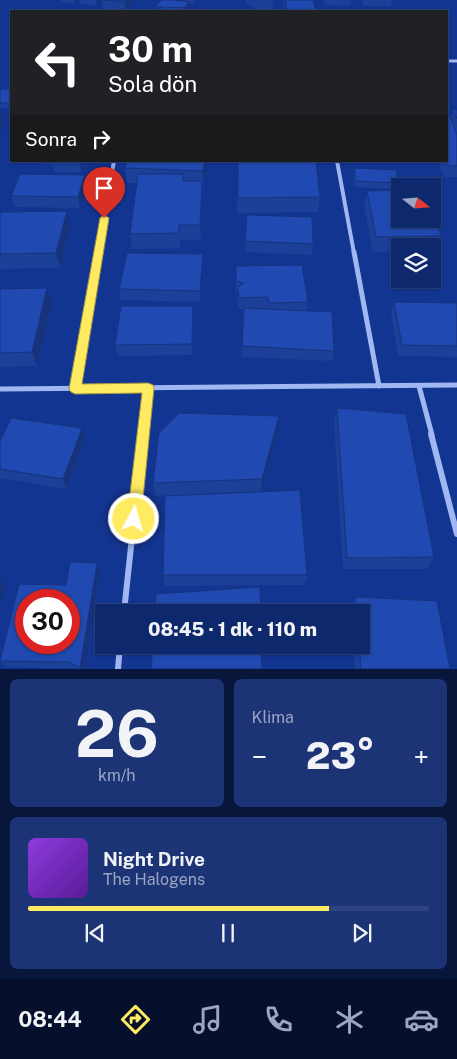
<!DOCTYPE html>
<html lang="tr">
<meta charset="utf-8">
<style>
:root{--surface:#0e286e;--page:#1c3476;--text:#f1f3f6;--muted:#9ba6c2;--line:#2e4481;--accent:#ffeb61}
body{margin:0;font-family:"Public Sans",sans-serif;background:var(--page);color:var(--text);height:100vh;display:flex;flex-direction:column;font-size:19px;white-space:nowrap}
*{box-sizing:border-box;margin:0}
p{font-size:16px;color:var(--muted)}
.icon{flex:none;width:28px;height:28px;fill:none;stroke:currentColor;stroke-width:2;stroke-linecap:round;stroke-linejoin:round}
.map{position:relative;height:669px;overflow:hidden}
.drawer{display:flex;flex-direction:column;gap:10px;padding:10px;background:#08163c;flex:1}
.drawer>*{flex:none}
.top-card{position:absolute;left:10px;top:10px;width:438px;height:152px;border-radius:0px;box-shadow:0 1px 4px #0004,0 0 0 1px var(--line);background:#202124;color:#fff;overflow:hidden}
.needle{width:32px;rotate:107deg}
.buttons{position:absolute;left:391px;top:178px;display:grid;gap:10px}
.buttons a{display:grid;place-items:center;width:50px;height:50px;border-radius:0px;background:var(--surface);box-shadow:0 1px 4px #0004,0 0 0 1px var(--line);font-size:25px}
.speed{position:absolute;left:15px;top:589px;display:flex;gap:10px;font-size:25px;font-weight:700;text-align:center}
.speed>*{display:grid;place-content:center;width:65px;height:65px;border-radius:50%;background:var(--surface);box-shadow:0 1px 4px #0004,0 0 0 1px var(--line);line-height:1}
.speed .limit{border:8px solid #d22;background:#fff;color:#111}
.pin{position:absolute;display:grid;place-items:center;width:42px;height:42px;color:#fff;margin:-51px -21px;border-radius:50% 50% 50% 0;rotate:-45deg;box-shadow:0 0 5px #0007}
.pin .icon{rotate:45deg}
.me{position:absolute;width:55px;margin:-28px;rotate:6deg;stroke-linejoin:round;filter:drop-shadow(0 0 4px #0008)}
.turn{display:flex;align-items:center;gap:18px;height:105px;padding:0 15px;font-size:22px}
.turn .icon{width:65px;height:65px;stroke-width:2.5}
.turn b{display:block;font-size:35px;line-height:42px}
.then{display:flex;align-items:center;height:48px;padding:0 15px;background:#0003;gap:10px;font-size:19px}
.big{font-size:38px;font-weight:800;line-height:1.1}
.drawer .card{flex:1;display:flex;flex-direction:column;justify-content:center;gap:8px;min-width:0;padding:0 18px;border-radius:8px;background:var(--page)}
.drawer .dial{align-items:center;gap:0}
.dial b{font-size:65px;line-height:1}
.song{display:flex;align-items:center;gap:15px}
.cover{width:60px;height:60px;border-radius:8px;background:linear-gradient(135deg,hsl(270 70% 55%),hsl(270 70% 35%))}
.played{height:5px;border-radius:2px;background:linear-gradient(90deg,var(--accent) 75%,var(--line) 75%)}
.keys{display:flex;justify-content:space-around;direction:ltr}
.heat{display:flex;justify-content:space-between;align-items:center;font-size:28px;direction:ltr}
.drawer .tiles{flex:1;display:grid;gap:10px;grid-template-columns:1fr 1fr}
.card:last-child{grid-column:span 2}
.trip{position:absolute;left:95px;top:604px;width:275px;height:50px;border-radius:0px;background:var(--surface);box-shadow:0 1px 4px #0004,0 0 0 1px var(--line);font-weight:800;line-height:50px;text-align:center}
.tabs{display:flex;height:80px;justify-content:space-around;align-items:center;background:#06102c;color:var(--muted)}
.tabs .icon{width:35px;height:35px}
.tabs .on{color:var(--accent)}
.tabs b{font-size:22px;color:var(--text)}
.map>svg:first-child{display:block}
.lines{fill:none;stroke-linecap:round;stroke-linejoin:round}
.minor-far3{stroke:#a0b7f2;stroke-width:3}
.minor-far2{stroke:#a0b7f2;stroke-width:4}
.minor-far1{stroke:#a0b7f2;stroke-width:5}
.minor{stroke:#a0b7f2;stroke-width:6}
.wall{fill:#1c3f98;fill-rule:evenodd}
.shaded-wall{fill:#16337c}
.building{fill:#2049b1;stroke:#16337c;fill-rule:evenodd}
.route{fill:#ffeb61;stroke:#a6993f}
</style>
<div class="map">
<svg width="457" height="669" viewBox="0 0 457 669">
<rect width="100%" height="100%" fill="#133592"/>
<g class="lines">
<path class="minor-far3" d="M446,61H457"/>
<g class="minor-far2">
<path d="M337,161L354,253"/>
<path d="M98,253L114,161"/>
</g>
<g class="minor-far1">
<path d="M354,252L379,386"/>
<path d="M419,386L432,435"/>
<path d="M0,389L457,385"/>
<path d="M75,389L98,252"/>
<path d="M143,435L148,388"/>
</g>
<g class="minor">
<path d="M431,434L457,534"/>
<path d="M124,612L143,434"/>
<path d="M118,669L120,645"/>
</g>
</g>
<g class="wall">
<path d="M60,0H79L75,4L60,2Z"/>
<path d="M79,0H135L126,11L103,9L102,1L97,6L80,4Z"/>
<path d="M181,0H196L193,4H190V7L189,9L196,11H156V6L182,1Z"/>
<path d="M246,0H273L272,9H252V5H246Z"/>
<path d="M283,0H313L316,11H285Z"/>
<path d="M324,0H351L350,6L325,5Z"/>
<path d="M362,0H392L391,6H364Z"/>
<rect x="0" y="89" width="11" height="19"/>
<path d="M453,110H457V177H443L438,161H446L451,118Z"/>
<path d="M38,161H84L81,172H54L52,164H38Z"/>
<path d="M127,161H207L204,186H202L201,240H180V248L132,249L130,234L137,183H127L125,168Z"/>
<path d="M238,161L320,197L318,212L237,213Z"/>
<path d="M354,168L398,183L397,189L355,187L353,174Z"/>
<path d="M85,175L87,186L80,208L14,207L11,196Z"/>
<path d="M367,191L441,236L436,250L432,251V246H400V251L373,252L364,206Z"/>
<path d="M0,212L70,226L60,268L0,269Z"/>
<path d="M245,241L313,244L312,255L245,252Z"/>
<path d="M203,254V265L200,302L121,300L119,289Z"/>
<path d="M236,266L308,302L307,311L334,351L332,361L241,357L244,309H238V293L236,292ZM250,308H267V309Z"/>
<path d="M0,289L52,303L37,366L0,367Z"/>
<path d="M394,302L457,303V357L398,356L391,313Z"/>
<path d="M193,317L192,355L118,356L115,345Z"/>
<path d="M337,408L434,557L427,569H343L334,422Z"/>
<path d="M279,416L278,430L261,492L307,575L304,585L165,586L163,575L253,492L155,496L153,483Z"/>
<path d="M82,428L85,438L66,489L0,478V441Z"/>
<path d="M97,563L100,571L85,669L7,667L0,661L66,585Z"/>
<path d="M355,597L450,669H355L353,645H361V612H351L350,608Z"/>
</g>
<g class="shaded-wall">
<path d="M75,0H79L75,4Z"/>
<path d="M97,0H102L97,6L96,1Z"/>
<path d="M127,0H135L126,11L125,2Z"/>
<path d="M190,2V7L186,11L183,10Z"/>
<path d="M2,112L5,123L0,133V116Z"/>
<path d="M79,161H84L81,172Z"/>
<path d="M205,161H207L204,186L203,171Z"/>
<path d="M85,175L87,186L80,208L78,197Z"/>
<path d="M202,181V196L201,240L200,225Z"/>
<path d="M67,211L70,226L60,268L56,253Z"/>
<path d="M203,254V265L200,302V291Z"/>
<path d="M47,288L52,303L37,366L32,352Z"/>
<path d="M279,416L278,430L261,492L262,479Z"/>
<path d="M82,428L85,438L66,489L63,479Z"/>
<path d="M97,563L100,571L85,669H81L80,668Z"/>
<path d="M0,578L6,586L0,606Z"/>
</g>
<g class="building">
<path d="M103,0H127L125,2Z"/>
<path d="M162,0H173L190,2L184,8H166L156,6Z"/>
<path d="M285,0H313L316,11H287Z"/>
<path d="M166,7L196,9L195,11H164Z"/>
<path d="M0,89H11V100L10,103H0Z"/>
<path d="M446,106L457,135V166H447L445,161H446Z"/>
<path d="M453,110H457V119Z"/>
<path d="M127,161H205L203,171L125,168Z"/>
<path d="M238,161H316L320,197L238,198Z"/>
<path d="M354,168L396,170L398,183L356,181Z"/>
<path d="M20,174L85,175L78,197L11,196Z"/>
<path d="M138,174H183V181H202L200,225H179V233L130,234Z"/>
<path d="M400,190V219H432V212L441,236L376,237L367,191Z"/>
<path d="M67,211L56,253L0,254V212Z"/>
<path d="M247,215L312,217L313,244L245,241Z"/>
<path d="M127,253L203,254L200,291L119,289Z"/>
<path d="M302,265L308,302L269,303L268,297L239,298L238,287L244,283L236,281V266Z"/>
<path d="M47,288L32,352L0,353V289Z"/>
<path d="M394,302L457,303V346L402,345Z"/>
<path d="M121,306H193L192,344L115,345Z"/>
<path d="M244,308L332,312L334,351L242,346Z"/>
<path d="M337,408L406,414L434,557L347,558Z"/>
<path d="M179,413L279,416L262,479L153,483L159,433Z"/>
<path d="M11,418L82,428L63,479L0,469V441Z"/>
<path d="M300,490L307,575H163L165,496Z"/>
<path d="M70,562L97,563L80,668L69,662L0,661L19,584L66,585ZM26,600H69V642H26Z"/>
<path d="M260,587L261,612H155L156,594Z"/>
<path d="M355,597L437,601L450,669H361L359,645H361V612H356Z"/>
<path d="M153,645H261L262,669H151Z"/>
</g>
<path class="route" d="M104,215L109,218L82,384L148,383L153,385L154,388L141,519L139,524L134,526L129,524L127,519L142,393L75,394L71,392L69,389L100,218Z"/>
</svg>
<div class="buttons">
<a><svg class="needle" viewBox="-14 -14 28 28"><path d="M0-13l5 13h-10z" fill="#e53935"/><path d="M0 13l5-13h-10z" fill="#9ba6c2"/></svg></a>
<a><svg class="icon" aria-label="layers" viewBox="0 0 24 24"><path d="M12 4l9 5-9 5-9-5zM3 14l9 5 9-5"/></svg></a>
</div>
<div class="speed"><div class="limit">30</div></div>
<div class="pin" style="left:104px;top:218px;background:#d93025"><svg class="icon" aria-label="arrive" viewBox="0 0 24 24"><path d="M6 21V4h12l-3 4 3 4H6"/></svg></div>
<svg class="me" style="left:134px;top:519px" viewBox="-20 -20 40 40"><circle r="17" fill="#ffeb61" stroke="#fff" stroke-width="3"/><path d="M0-11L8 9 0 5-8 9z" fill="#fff"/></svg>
<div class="trip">08:45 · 1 dk · 110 m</div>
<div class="top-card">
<div class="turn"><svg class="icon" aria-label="left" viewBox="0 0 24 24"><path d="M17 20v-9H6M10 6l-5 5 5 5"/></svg><div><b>30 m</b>Sola dön</div></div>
<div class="then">Sonra<svg class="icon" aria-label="right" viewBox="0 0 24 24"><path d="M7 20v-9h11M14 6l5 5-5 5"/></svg></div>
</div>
</div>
<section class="drawer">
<div class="tiles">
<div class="card dial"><b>26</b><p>km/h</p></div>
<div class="card"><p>Klima</p>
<div class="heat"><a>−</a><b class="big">23°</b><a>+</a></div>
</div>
<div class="card">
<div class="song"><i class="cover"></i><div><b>Night Drive</b><p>The Halogens</p></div></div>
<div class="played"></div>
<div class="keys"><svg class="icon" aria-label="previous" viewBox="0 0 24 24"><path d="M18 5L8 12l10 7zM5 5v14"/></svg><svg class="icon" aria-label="pause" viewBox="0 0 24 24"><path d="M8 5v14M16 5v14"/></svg><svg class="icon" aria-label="next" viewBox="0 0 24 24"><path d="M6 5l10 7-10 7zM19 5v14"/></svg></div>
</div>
</div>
</section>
<nav class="tabs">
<b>08:44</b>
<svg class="icon on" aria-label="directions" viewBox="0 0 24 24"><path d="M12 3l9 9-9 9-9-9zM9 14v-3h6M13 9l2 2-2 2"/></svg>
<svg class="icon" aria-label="music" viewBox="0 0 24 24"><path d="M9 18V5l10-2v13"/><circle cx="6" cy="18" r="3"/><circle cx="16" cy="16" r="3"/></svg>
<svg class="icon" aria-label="phone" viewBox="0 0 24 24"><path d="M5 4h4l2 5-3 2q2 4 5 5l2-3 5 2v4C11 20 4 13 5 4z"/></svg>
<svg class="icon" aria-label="climate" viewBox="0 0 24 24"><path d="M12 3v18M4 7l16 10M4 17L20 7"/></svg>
<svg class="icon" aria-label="car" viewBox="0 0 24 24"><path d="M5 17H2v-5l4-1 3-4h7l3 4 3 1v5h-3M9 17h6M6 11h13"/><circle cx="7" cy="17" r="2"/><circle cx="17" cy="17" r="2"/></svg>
</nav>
